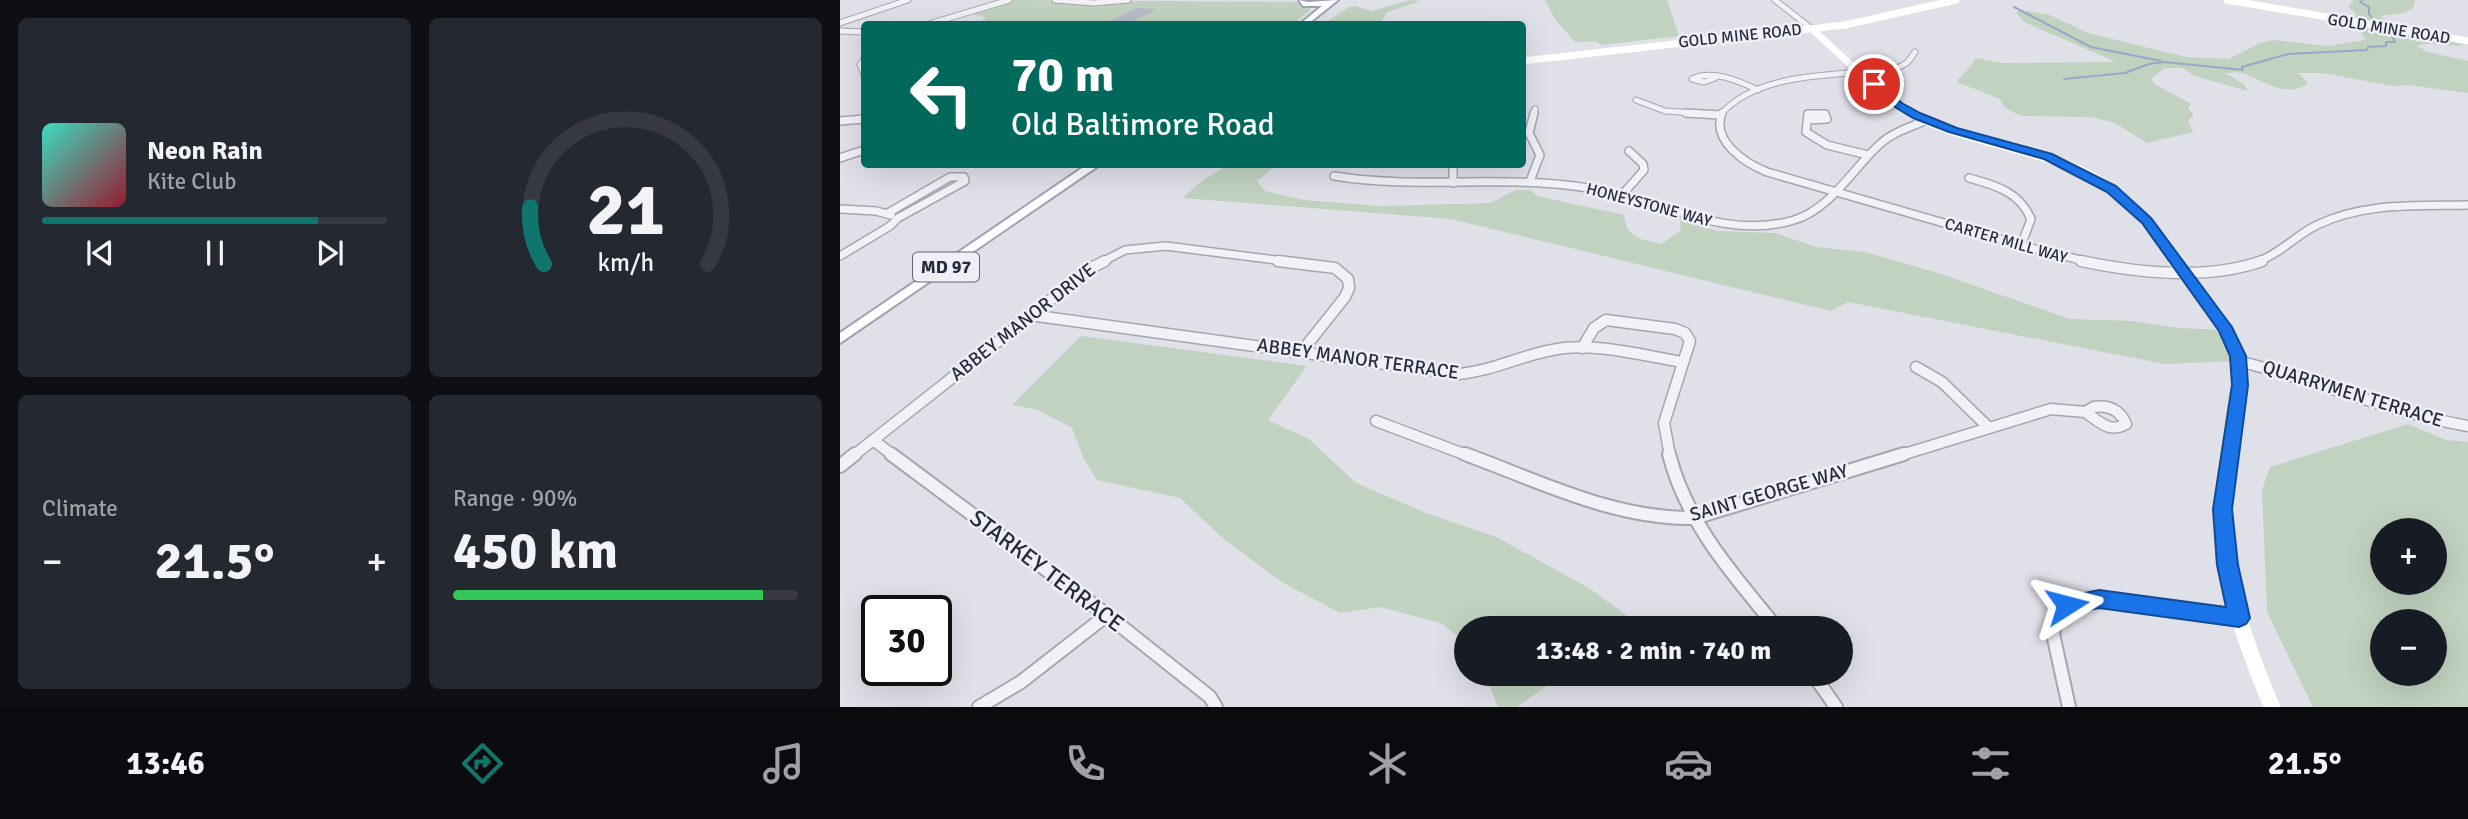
<!DOCTYPE html>
<meta charset="utf-8">
<style>
:root{--surface:#171b24;--page:#242831;--text:#f1f3f6;--muted:#9ea1a6;--line:#363941;--accent:#0f766e}
body{margin:0;font-family:Signika,sans-serif;background:var(--page);color:var(--text);height:100vh;display:flex;flex-direction:column;font-size:26px;white-space:nowrap}
*{box-sizing:border-box;margin:0}
p{font-size:23px;color:var(--muted)}
.icon{flex:none;width:38px;height:38px;fill:none;stroke:currentColor;stroke-width:2;stroke-linecap:round;stroke-linejoin:round}
.map{position:relative;flex:1;overflow:hidden}
.side{display:flex;flex-direction:column;gap:18px;padding:18px;background:#0d0f14;width:840px}
.side>*{flex:none}
.hud{position:absolute;left:21px;top:21px;width:665px;height:147px;border-radius:7px;box-shadow:0 7px 28px #0002;background:#00695c;color:#fff;overflow:hidden}
.tools{position:absolute;left:1530px;top:518px;display:grid;gap:14px}
.tools a{display:grid;place-items:center;width:77px;height:77px;border-radius:50%;background:var(--surface);box-shadow:0 7px 28px #0002;font-size:35px}
.speed{position:absolute;left:21px;top:595px;display:flex;gap:14px;font-size:35px;font-weight:700;text-align:center}
.speed>*{display:grid;place-content:center;width:91px;height:91px;border-radius:50%;background:var(--surface);box-shadow:0 7px 28px #0002;line-height:1}
.speed .limit{border:4px solid #111;border-radius:10px;background:#fff;color:#111}
.pin{position:absolute;display:grid;place-items:center;width:60px;height:60px;color:#fff;margin:-30px;border:4px solid #fff;border-radius:50%;box-shadow:0 2px 7px #0007}
.me{position:absolute;width:77px;margin:-38px;rotate:81deg;stroke-linejoin:round;filter:drop-shadow(0 0 5px #0008)}
.turn{display:flex;align-items:center;gap:24px;height:147px;padding:0 35px;font-size:32px}
.turn .icon{width:91px;height:91px;stroke-width:2.5}
.turn b{display:block;font-size:49px;line-height:60px}
.big{font-size:52px;font-weight:700;line-height:1.1}
.side .widget{flex:1;display:flex;flex-direction:column;justify-content:center;gap:10px;min-width:0;padding:0 24px;border-radius:10px;background:var(--page)}
.side .dial{align-items:center;gap:0}
.dial svg{height:182px;overflow:visible;fill:none;stroke:var(--line);stroke-width:7;stroke-linecap:round;text-anchor:middle}
.dial text{fill:var(--text);stroke:none}
.song{display:flex;align-items:center;gap:21px}
.cover{width:84px;height:84px;border-radius:10px;background:linear-gradient(135deg,hsl(170 70% 55%),hsl(350 70% 35%))}
.played{height:7px;border-radius:4px;background:linear-gradient(90deg,var(--accent) 80%,var(--line) 80%)}
.keys{display:flex;justify-content:space-around;direction:ltr}
.heat{display:flex;justify-content:space-between;align-items:center;font-size:38px;direction:ltr}
.charge{height:10px;border-radius:5px;background:linear-gradient(90deg,#34c759 90%,var(--line) 0)}
.side .tiles{flex:1;display:grid;gap:18px;grid-template-columns:repeat(2,1fr)}
.trip{position:absolute;left:614px;top:616px;width:399px;height:70px;border-radius:35px;background:var(--surface);box-shadow:0 7px 28px #0002;font-weight:700;line-height:70px;text-align:center}
.dock{display:flex;height:112px;justify-content:space-around;align-items:center;background:#090b0e;color:var(--muted)}
.dock .icon{width:49px;height:49px}
.dock .on{color:var(--accent)}
.dock b{font-size:32px;color:var(--text)}
main{display:flex;flex:1;min-height:0}
.map>svg:first-child{display:block}
.green{fill:#c1d2c0;fill-rule:evenodd}
.lines{fill:none;stroke-linecap:round;stroke-linejoin:round}
.stream{stroke:#9ba6c7;stroke-width:2}
.building{fill:#b9bbc8}
.street-far3-casing{stroke:#a4a6b2;stroke-width:7}
.street-far2-casing{stroke:#a4a6b2;stroke-width:10}
.street-far1-casing{stroke:#a4a6b2;stroke-width:13}
.street-casing{stroke:#a4a6b2;stroke-width:16}
.primary-casing{stroke:#9fa2b3;stroke-width:4}
.street-far3{stroke:#f2f2f6;stroke-width:5}
.street-far2{stroke:#f2f2f6;stroke-width:7}
.street-far1{stroke:#f2f2f6;stroke-width:10}
.street{stroke:#f2f2f6;stroke-width:12}
.secondary-far3{stroke:#fff;stroke-width:7}
.secondary-far2{stroke:#fff;stroke-width:10}
.secondary-far1{stroke:#fff;stroke-width:12}
.secondary{stroke:#fff;stroke-width:16}
.primary{fill:#fff;fill-rule:evenodd}
.route{fill:#1a73e8;stroke:#114b97;stroke-width:2}
.labels{text-anchor:middle;dominant-baseline:central;stroke-width:5;stroke-linejoin:round;paint-order:stroke}
.far-street-label{font-size:16px;fill:#282b3f;stroke:#eef0f6}
.shield{fill:#eef0f6;stroke:#636676;stroke-width:2}
.shield-label{font-size:18px;font-weight:bold;fill:#282b3f}
.street-label{font-size:19px;fill:#282b3f;stroke:#eef0f6}
.near-street-label{font-size:23px;fill:#282b3f;stroke:#eef0f6}
</style>
<main>
<section class="side">
<div class="tiles">
<div class="widget">
<div class="song"><i class="cover"></i><div><b>Neon Rain</b><p>Kite Club</p></div></div>
<div class="played"></div>
<div class="keys"><svg class="icon" aria-label="previous" viewBox="0 0 24 24"><path d="M18 5L8 12l10 7zM5 5v14"/></svg><svg class="icon" aria-label="pause" viewBox="0 0 24 24"><path d="M8 5v14M16 5v14"/></svg><svg class="icon" aria-label="next" viewBox="0 0 24 24"><path d="M6 5l10 7-10 7zM19 5v14"/></svg></div>
</div>
<div class="widget dial"><svg viewBox="0 0 100 80">
<path d="M14 69A42 42 0 1 1 86 69"/>
<path d="M14 69A42 42 0 0 1 8 44" stroke="#0f766e"/>
<text x="50" y="56" font-size="32" font-weight="700">21</text>
<text x="50" y="72" font-size="11">km/h</text>
</svg></div>
<div class="widget"><p>Climate</p>
<div class="heat"><a>−</a><b class="big">21.5°</b><a>+</a></div>
</div>
<div class="widget"><p>Range · 90%</p><b class="big">450 km</b><div class="charge"></div></div>
</div>
</section>
<div class="map">
<svg width="1628" height="707" viewBox="0 0 1628 707">
<rect width="100%" height="100%" fill="#dfe0e8"/>
<g class="green">
<path d="M169,0L459,2L470,7V10L453,24H132L147,18L126,12Z"/>
<path d="M571,0L581,1L547,12L539,24H484L509,7L516,6L531,11Z"/>
<path d="M705,0H827L839,36L762,45L755,41L735,42L715,19Z"/>
<path d="M1514,0H1575L1573,8L1564,13L1540,16L1551,26L1514,19L1516,14L1508,6Z"/>
<path d="M1187,11L1210,15L1248,33L1346,57L1389,59L1420,43L1433,40L1487,46L1525,40L1517,24L1628,43C1614,50 1593,40 1577,46L1588,52L1628,61V93L1568,85L1553,86L1482,73H1458L1468,83C1445,100 1423,79 1402,73C1397,72 1390,73 1385,73L1404,84L1408,91L1354,76L1343,68H1325L1311,79L1316,85L1351,104L1348,108L1354,115L1348,120L1353,132L1307,143L1275,123L1251,117L1181,116L1165,108L1160,99L1117,82C1121,73 1133,68 1135,58L1161,63L1276,62L1184,22L1176,12Z"/>
<path d="M391,164L438,165L417,181L425,191L464,200L540,206L650,203L676,190H690L697,196L784,215C787,240 801,239 822,244L841,230L840,220L877,231L935,233L976,247L1025,252L1098,273L1230,319L1292,321L1338,328L1386,330L1398,361L1325,364L1008,302L991,311L611,219L342,198L366,178Z"/>
<path d="M241,336L467,366L428,420L469,439L516,483L586,513L656,537L749,588L797,623L789,628H626V643L601,623L540,607L500,613L442,582L385,540L340,498L257,480L244,459L232,428L198,410L172,405Z"/>
<path d="M1568,424L1606,440L1628,442V707H1473L1427,612L1422,490L1430,467ZM1542,530H1594V583H1542ZM1542,621H1594V674H1542Z"/>
<path d="M645,674H724L677,707H658Z"/>
</g>
<g class="lines">
<g class="stream">
<path d="M1523,0L1520,2L1529,7V14L1535,22"/>
<path d="M1174,7L1251,47L1321,61"/>
<path d="M1224,79L1285,73L1309,64L1324,62L1403,70L1402,67L1448,54L1527,50L1528,47L1546,46V42H1555L1551,33"/>
</g>
</g>
<path class="building" d="M297,8L316,9L289,24H264Z"/>
<g class="lines">
<g class="street-far3-casing">
<g id="street-far3">
<path d="M215,0L254,3L288,0"/>
<path d="M935,0L972,29"/>
<path d="M0,23L68,0"/>
<path d="M89,24L169,0"/>
<path d="M0,31L24,32"/>
<path d="M24,59L20,65L24,74"/>
<path d="M875,78L864,82L852,79C872,69 899,81 918,90"/>
<path d="M796,100L825,111L870,114"/>
<path d="M694,114L695,109"/>
<path d="M881,114C914,77 975,76 1022,72C1035,71 1053,72 1065,64C1069,62 1072,56 1075,52"/>
<path d="M968,114H985"/>
</g>
</g>
<g class="street-far2-casing">
<g id="street-far2">
<path d="M846,113L880,115"/>
<path d="M882,113C871,141 905,163 927,172L1187,247L1249,262"/>
<path d="M968,120L987,119L985,114H968L966,132L987,145L1028,155"/>
<path d="M0,121L24,119"/>
<path d="M0,158L24,150"/>
<path d="M613,164V183"/>
<path d="M494,176C587,191 682,171 773,193C832,207 892,239 954,220C991,209 1013,168 1040,144C1053,132 1071,127 1087,120"/>
<path d="M1129,178C1155,185 1180,192 1191,219L1181,246"/>
<path d="M690,181L700,155L689,133L694,113"/>
<path d="M782,195L804,170L803,164L789,151"/>
<path d="M0,209L36,211L51,215"/>
<path d="M0,256L50,226L58,218L125,181L124,177H110L48,213"/>
<path d="M262,262L285,250L326,246L451,262"/>
<path d="M1417,262C1440,254 1456,235 1477,225C1524,202 1578,206 1628,205"/>
</g>
</g>
<g class="street-far1-casing">
<g id="street-far1">
<path d="M438,261L495,268L508,279L509,288L505,297L462,351"/>
<path d="M1241,261C1298,273 1366,281 1422,261"/>
<path d="M190,315L618,374C655,371 687,352 724,348C763,344 804,356 843,362"/>
<path d="M742,348L754,328L766,320L835,329L845,333L850,341L824,423L830,456"/>
<path d="M1398,361C1476,380 1549,412 1628,426"/>
<path d="M1076,367L1102,382L1148,427"/>
<path d="M1254,407C1269,405 1280,410 1286,424C1269,434 1259,421 1245,412Z"/>
<path d="M536,421L629,456"/>
<path d="M33,440L54,456"/>
<path d="M13,456L251,268L265,261"/>
<path d="M1058,456L1211,409L1245,412"/>
</g>
</g>
<g class="street-casing">
<g id="street">
<path d="M51,454L267,615L370,697L376,707"/>
<path d="M625,454C699,481 773,519 854,518L1064,454"/>
<path d="M829,454C846,522 893,575 937,628"/>
<path d="M0,466L15,454"/>
<path d="M973,674L996,707"/>
<path d="M139,707L181,682L267,615"/>
<path d="M1229,707L1213,634L1215,618L1227,605L1259,599L1399,618"/>
</g>
</g>
<g class="primary-casing">
<g id="primary">
<path d="M459,0L468,2L498,0L468,24H460L482,6H463Z"/>
<path d="M248,164H261L0,343V333Z"/>
</g>
</g>
<use href="#street-far3" class="street-far3"/>
<use href="#street-far2" class="street-far2"/>
<use href="#street-far1" class="street-far1"/>
<use href="#street" class="street"/>
<g class="secondary-far3">
<path d="M1387,0L1628,41"/>
<path d="M972,29L1037,89L1075,114"/>
<path d="M682,61L1005,25L1116,0"/>
</g>
<path class="secondary-far2" d="M1071,113C1138,148 1221,147 1281,196C1303,214 1319,239 1336,262"/>
<path class="secondary-far1" d="M1334,261C1352,285 1375,307 1390,334C1409,371 1397,417 1390,456"/>
<path class="secondary" d="M1390,454C1372,549 1395,620 1432,707"/>
<use href="#primary" class="primary"/>
</g>
<path class="route" d="M1030,82H1037L1062,103L1080,113L1117,128L1212,154L1276,186L1311,218L1392,327L1406,356L1408,385L1392,509L1398,565L1410,618L1406,624L1399,627L1259,608L1227,614L1220,611L1217,605L1220,598L1259,590L1386,607L1377,565L1373,509L1392,385L1390,356L1379,331L1302,223L1267,192L1204,159L1109,132L1073,118L1055,107L1030,86Z"/>
<g class="labels">
<g class="far-street-label">
<text transform="translate(1549 29) rotate(9)">GOLD MINE ROAD</text>
<text transform="translate(900 36) rotate(-6)">GOLD MINE ROAD</text>
<text transform="translate(809 205) rotate(15)">HONEYSTONE WAY</text>
<text transform="translate(1166 241) rotate(16)">CARTER MILL WAY</text>
</g>
<rect class="shield" x="73" y="252.5" width="66" height="29" rx="5"/>
<g class="shield-label">
<text x="106" y="267">MD 97</text>
</g>
<g class="street-label">
<text transform="translate(183 322) rotate(-38)">ABBEY MANOR DRIVE</text>
<text transform="translate(518 359) rotate(8)">ABBEY MANOR TERRACE</text>
<text transform="translate(1513 394) rotate(17)">QUARRYMEN TERRACE</text>
<text transform="translate(929 493) rotate(-16)">SAINT GEORGE WAY</text>
</g>
<g class="near-street-label">
<text transform="translate(207 571) rotate(37)">STARKEY TERRACE</text>
</g>
</g>
</svg>
<div class="tools">
<a>+</a>
<a>−</a>
</div>
<div class="speed"><div class="limit">30</div></div>
<div class="pin" style="left:1034px;top:84px;background:#d93025"><svg class="icon" aria-label="arrive" viewBox="0 0 24 24"><path d="M6 21V4h12l-3 4 3 4H6"/></svg></div>
<svg class="me" style="left:1227px;top:605px" viewBox="-20 -20 40 40"><path d="M0-17L14 15 0 8-14 15z" fill="#1a73e8" stroke="#fff" stroke-width="4"/></svg>
<div class="trip">13:48 · 2 min · 740 m</div>
<div class="hud">
<div class="turn"><svg class="icon" aria-label="left" viewBox="0 0 24 24"><path d="M17 20v-9H6M10 6l-5 5 5 5"/></svg><div><b>70 m</b>Old Baltimore Road</div></div>
</div>
</div>
</main>
<nav class="dock">
<b>13:46</b>
<svg class="icon on" aria-label="directions" viewBox="0 0 24 24"><path d="M12 3l9 9-9 9-9-9zM9 14v-3h6M13 9l2 2-2 2"/></svg>
<svg class="icon" aria-label="music" viewBox="0 0 24 24"><path d="M9 18V5l10-2v13"/><circle cx="6" cy="18" r="3"/><circle cx="16" cy="16" r="3"/></svg>
<svg class="icon" aria-label="phone" viewBox="0 0 24 24"><path d="M5 4h4l2 5-3 2q2 4 5 5l2-3 5 2v4C11 20 4 13 5 4z"/></svg>
<svg class="icon" aria-label="climate" viewBox="0 0 24 24"><path d="M12 3v18M4 7l16 10M4 17L20 7"/></svg>
<svg class="icon" aria-label="car" viewBox="0 0 24 24"><path d="M5 17H2v-5l4-1 3-4h7l3 4 3 1v5h-3M9 17h6M6 11h13"/><circle cx="7" cy="17" r="2"/><circle cx="17" cy="17" r="2"/></svg>
<svg class="icon" aria-label="filters" viewBox="0 0 24 24"><path d="M4 7h16M4 17h16"/><circle cx="9" cy="7" r="2"/><circle cx="15" cy="17" r="2"/></svg>
<b>21.5°</b>
</nav>
